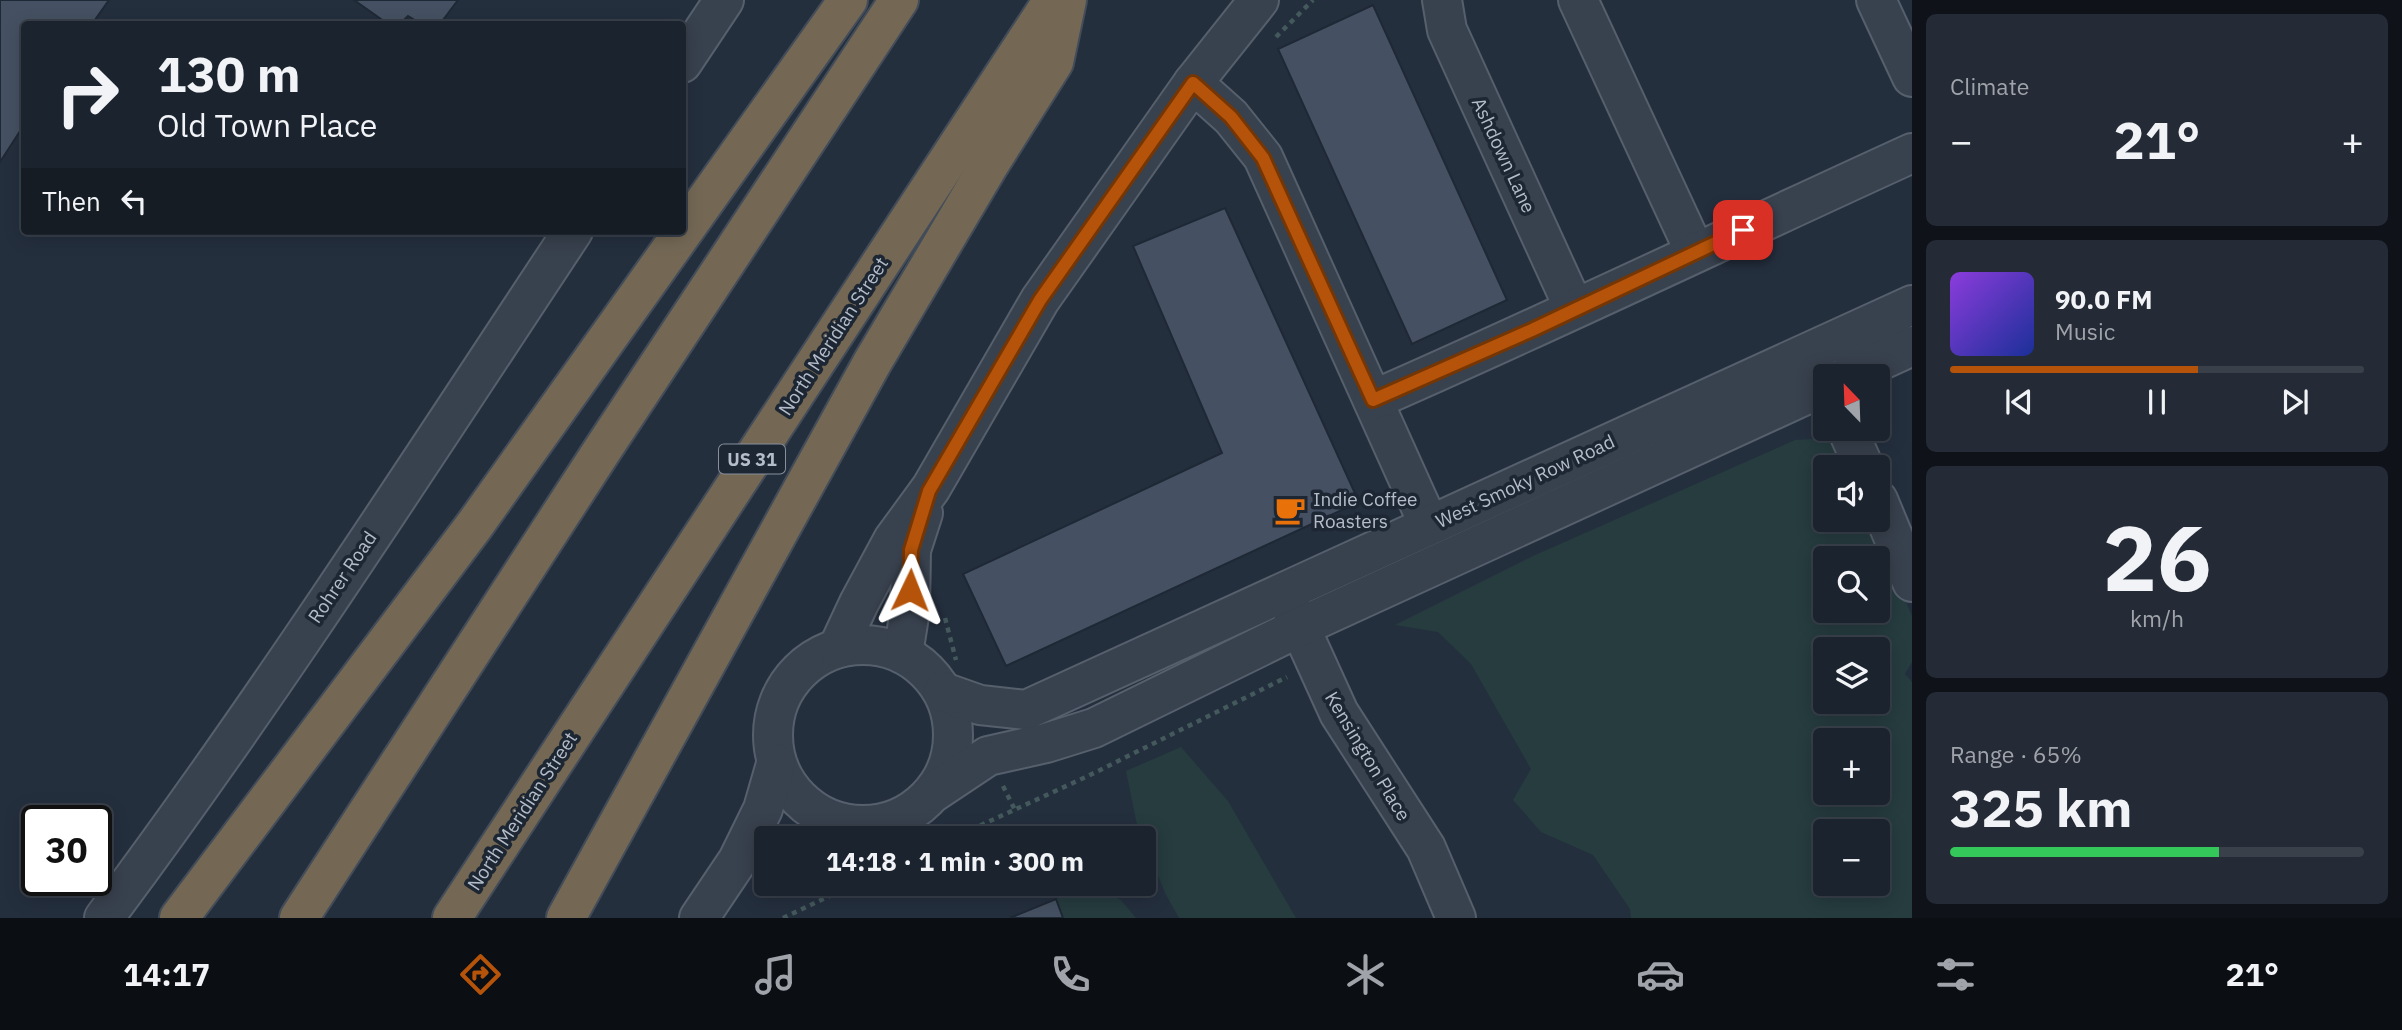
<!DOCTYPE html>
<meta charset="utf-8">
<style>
:root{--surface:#1b232e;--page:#242b36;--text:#f1f3f6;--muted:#a0a4aa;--line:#39404a;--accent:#b45309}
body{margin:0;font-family:"IBM Plex Sans",sans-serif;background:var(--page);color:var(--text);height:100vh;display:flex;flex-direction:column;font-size:26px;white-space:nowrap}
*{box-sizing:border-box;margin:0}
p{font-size:23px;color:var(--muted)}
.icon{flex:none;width:38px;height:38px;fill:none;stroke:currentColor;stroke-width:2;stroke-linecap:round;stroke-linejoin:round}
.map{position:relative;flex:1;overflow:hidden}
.panel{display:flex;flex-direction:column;gap:14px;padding:14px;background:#0f1319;width:490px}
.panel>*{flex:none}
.top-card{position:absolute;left:21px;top:21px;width:665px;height:214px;border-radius:7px;box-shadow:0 4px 18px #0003,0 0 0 2px var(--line);background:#1b232e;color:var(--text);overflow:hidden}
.needle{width:46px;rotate:337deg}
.tools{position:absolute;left:1813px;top:364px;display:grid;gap:14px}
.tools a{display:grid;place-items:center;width:77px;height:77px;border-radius:7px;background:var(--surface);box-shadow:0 4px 18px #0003,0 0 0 2px var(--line);font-size:35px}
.speed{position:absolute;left:21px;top:805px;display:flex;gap:14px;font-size:35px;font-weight:700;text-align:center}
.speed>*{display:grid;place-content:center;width:91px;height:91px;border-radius:50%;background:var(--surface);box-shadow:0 4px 18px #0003,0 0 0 2px var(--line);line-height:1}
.speed .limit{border:4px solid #111;border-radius:10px;background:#fff;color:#111}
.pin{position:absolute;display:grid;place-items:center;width:60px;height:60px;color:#fff;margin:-30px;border-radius:14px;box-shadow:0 4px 10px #0006}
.me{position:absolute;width:77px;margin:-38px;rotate:2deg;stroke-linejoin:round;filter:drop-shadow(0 0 5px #0008)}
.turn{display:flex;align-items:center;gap:24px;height:147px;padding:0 21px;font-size:32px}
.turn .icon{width:91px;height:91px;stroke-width:2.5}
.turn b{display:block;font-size:49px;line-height:60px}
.then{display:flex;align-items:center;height:66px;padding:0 21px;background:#0003;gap:14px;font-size:26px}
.big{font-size:52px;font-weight:800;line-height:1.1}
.panel .widget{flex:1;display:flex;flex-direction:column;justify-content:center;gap:10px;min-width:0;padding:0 24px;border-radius:10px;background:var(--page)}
.panel .dial{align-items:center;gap:0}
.dial b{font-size:91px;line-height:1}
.song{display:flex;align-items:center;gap:21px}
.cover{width:84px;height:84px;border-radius:10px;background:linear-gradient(135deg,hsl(270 70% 55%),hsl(230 70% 35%))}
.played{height:7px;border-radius:4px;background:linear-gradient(90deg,var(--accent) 60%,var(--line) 60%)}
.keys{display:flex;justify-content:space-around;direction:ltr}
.heat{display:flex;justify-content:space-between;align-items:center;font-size:38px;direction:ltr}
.charge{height:10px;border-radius:5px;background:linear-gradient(90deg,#34c759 65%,var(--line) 0)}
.trip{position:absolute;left:754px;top:826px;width:402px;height:70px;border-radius:7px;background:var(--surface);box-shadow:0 4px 18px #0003,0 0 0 2px var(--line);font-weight:800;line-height:70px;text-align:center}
.dock{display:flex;height:112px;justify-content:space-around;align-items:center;background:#0b0e12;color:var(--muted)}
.dock .icon{width:49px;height:49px}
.dock .selected{color:var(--accent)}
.dock b{font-size:32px;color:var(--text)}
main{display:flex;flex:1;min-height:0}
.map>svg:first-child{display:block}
.green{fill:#263c3f;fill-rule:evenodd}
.building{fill:#455162;stroke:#1f2835;stroke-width:2}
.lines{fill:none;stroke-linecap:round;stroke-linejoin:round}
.minor-casing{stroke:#565f6c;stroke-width:42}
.highway-casing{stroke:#434c59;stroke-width:42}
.path{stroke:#44595c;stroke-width:4.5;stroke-dasharray:5 5;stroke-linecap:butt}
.minor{stroke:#38414e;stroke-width:38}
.highway{stroke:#746855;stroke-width:38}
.route-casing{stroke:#753606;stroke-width:18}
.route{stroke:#b45309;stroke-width:12}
.labels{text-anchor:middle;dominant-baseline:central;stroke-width:7;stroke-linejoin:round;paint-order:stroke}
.shield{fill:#1d2633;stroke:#878f9c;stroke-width:2}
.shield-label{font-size:18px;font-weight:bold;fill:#b4bcc9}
.street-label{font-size:19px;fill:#b4bcc9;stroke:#1d2633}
.poi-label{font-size:19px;fill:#b4bcc9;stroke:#1d2633;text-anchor:start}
</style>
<main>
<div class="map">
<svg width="1912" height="918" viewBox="0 0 1912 918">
<rect width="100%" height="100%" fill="#242f3e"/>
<g class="green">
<path d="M1831,438L1845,467H1825V520H1871L1912,616V662L1905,674L1912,682V918H1631L1630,909L1593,855L1541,832L1513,800L1531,769L1471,664L1438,632L1395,625L1533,556L1795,440ZM1825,558H1878V611H1825ZM1825,649H1878V702H1825ZM1825,740H1878V793H1825ZM1825,831H1878V884H1825Z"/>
<path d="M1181,747L1228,801L1296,918H1179L1165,893L1145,844L1144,838H1142L1138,830L1126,771Z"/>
<path d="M1096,888L1121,900L1136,918H1063L1056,899L1078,891Z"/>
</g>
<g class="building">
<path d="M0,0H109L92,24H24V125L0,162Z"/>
<path d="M354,0H458L440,24H421L408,16L400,24H388Z"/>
<path d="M1373,5L1507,300L1412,344L1278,49Z"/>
<path d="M1225,208L1359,502L1006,666L963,574L1222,453L1133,246Z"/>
<path d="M1056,899L1063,918H1010Z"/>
</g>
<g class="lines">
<g class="minor-casing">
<g id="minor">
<path d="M1442,0L1447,30L1574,308"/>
<path d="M1578,0L1695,252"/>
<path d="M1876,0L1912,77"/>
<path d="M682,63L724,0"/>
<path d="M1193,83L1231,117L1263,157L1429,525"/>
<path d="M1847,376L1912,346"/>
<path d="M1373,400C1554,321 1732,235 1912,153"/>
<path d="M1847,429L1864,467"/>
<path d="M1878,500L1912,582"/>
<path d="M1289,603L1339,713L1426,848L1456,918"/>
<circle cx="863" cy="735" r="90"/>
<path d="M838,648L859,603L893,540L931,488L1040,300L1193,83L1259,0"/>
<path d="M903,654L910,610L911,550L923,513"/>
<path d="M943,692L980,705L1026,710L1912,305"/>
<path d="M934,792L988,756L1046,743L1094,728L1300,627L1825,386"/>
<path d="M104,918C270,696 420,462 573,231"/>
<path d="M699,918L738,860L763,809L776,764"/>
</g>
</g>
<g class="highway-casing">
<g id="highway">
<path d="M179,918L474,526L848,0"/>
<path d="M299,918L601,452L899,0"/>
<path d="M452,918L1053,0"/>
<path d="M566,918L872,363L989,165L1054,62L1067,0"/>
</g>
</g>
<g class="path">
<path d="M1276,37L1313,0"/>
<path d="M945,618L956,660"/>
<path d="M1003,786L1015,810"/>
<path d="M953,838L1088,776L1287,677"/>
<path d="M783,918L855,884"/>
</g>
<use href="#minor" class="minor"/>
<use href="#highway" class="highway"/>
</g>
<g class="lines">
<g class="route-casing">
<path id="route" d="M910,590L911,550L929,491L1040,300L1193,83L1231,117L1263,158L1373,400L1532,330L1743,230"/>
</g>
<use href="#route" class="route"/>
</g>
<defs>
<g id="cafe-bare" transform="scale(2.415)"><path d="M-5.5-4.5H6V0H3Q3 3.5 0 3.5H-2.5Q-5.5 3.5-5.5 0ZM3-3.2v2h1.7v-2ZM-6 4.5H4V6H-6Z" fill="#e8710a" stroke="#1d2633" stroke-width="2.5" paint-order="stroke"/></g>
</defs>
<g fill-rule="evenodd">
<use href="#cafe-bare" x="1290" y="510"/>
</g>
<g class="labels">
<rect class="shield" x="719" y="444.5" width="66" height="29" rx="5"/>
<g class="shield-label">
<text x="752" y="459">US 31</text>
</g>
<g class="street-label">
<text transform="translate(1504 155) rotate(65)">Ashdown Lane</text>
<text transform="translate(833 336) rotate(-57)">North Meridian Street</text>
<text transform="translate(1525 481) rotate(-25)">West Smoky Row Road</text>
<text transform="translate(342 577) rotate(-56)">Rohrer Road</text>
<text transform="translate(1368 756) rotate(59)">Kensington Place</text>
<text transform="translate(522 811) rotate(-57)">North Meridian Street</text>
</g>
<g class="poi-label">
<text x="1313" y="499">Indie Coffee<tspan x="1313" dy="22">Roasters</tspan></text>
</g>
</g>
</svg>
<div class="tools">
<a><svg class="needle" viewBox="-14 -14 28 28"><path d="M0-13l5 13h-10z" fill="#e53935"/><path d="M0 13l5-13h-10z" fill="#a0a4aa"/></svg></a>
<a><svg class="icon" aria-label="sound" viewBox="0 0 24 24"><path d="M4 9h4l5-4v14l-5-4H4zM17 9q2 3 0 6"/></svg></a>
<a><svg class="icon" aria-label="search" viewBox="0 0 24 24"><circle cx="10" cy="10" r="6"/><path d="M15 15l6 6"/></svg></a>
<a><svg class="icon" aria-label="layers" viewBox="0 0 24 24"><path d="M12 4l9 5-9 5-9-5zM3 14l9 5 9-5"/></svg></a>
<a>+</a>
<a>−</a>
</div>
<div class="speed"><div class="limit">30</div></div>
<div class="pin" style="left:1743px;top:230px;background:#d93025"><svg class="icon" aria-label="arrive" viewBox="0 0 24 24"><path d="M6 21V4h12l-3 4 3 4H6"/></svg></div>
<svg class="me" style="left:910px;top:590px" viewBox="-20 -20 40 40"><path d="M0-17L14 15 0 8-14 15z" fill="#b45309" stroke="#fff" stroke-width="4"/></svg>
<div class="trip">14:18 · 1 min · 300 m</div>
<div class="top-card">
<div class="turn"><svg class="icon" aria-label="right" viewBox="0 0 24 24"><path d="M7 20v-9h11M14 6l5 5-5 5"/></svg><div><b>130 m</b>Old Town Place</div></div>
<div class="then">Then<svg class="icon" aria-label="left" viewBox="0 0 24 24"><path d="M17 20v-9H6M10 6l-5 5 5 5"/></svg></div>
</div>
</div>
<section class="panel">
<div class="widget"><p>Climate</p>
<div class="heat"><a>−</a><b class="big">21°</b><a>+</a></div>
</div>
<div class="widget">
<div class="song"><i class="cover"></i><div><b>90.0 FM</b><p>Music</p></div></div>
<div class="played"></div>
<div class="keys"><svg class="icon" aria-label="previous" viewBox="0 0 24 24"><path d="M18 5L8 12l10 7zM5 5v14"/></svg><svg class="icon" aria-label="pause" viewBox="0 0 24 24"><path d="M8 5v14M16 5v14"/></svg><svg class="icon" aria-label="next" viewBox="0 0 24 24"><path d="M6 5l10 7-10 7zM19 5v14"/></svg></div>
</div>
<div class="widget dial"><b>26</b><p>km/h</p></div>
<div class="widget"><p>Range · 65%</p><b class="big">325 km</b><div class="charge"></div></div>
</section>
</main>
<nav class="dock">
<b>14:17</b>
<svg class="icon selected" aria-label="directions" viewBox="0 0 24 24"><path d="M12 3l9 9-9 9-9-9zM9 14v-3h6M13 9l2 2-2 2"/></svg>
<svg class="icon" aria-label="music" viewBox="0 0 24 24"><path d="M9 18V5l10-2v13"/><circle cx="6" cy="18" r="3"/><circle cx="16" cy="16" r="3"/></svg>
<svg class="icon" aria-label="phone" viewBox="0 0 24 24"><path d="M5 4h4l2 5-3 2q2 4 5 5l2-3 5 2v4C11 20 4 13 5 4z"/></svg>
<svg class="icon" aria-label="climate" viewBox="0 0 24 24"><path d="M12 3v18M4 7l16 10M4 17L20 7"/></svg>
<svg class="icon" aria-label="car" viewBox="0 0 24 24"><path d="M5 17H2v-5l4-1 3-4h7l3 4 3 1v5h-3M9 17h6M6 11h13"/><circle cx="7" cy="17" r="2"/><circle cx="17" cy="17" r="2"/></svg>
<svg class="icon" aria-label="filters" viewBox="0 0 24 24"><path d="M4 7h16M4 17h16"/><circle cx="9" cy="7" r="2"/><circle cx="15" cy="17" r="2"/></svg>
<b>21°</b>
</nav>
